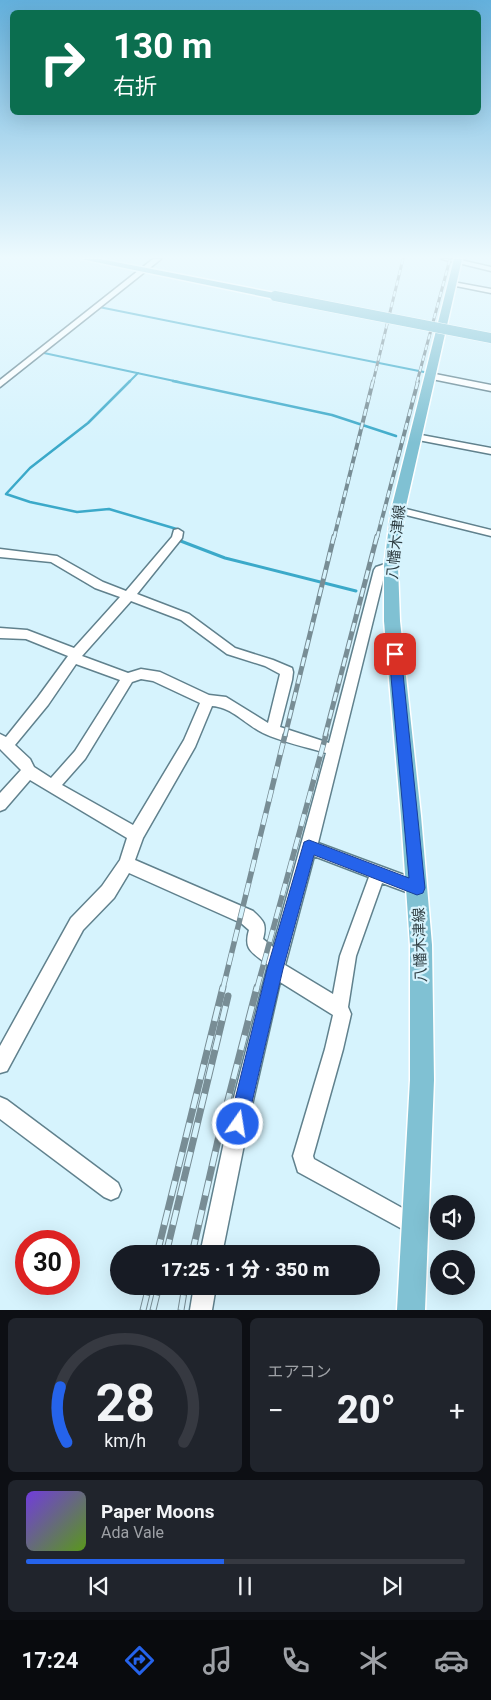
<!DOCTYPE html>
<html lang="ja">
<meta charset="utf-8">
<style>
:root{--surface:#171b24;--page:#20242c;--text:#f1f3f6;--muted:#9ea1a6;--line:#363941;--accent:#2563eb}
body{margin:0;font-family:Roboto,"Noto Sans JP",sans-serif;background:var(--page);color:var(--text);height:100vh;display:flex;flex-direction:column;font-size:19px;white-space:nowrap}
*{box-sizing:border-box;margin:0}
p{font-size:16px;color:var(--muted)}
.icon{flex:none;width:28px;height:28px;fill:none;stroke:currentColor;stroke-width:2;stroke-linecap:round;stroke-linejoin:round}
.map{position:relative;height:1310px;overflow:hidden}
.sheet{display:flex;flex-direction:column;gap:8px;padding:8px;background:#0d0f14;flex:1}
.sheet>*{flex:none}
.guide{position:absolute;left:10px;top:10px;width:471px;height:105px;border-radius:8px;box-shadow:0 5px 20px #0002;background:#0b6e4f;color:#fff;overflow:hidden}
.controls{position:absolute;left:430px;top:1195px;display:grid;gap:10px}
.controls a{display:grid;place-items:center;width:45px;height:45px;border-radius:50%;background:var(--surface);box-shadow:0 5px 20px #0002;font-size:25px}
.speed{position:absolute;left:15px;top:1230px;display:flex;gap:10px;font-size:25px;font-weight:700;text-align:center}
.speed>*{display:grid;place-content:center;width:65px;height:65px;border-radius:50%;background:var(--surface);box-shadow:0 5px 20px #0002;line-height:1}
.speed .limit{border:8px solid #d22;background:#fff;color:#111}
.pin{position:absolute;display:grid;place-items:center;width:42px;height:42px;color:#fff;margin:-21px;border-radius:10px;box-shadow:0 2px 8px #0006}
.me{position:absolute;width:55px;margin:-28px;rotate:13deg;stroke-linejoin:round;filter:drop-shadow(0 0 4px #0008)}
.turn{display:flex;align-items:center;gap:18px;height:105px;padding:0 20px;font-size:22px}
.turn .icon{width:65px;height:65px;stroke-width:2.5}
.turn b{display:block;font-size:35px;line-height:42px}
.big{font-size:38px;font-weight:800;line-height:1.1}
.sheet .card{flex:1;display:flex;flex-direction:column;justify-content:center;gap:8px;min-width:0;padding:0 18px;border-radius:8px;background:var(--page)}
.sheet .dial{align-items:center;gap:0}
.dial svg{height:130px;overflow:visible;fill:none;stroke:var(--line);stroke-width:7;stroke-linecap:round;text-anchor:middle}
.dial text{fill:var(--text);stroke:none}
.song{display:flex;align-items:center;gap:15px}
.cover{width:60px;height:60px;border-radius:8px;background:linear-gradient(135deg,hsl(260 70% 55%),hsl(90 70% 35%))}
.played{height:5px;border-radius:2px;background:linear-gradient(90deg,var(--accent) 45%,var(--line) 45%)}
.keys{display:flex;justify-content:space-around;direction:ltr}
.heat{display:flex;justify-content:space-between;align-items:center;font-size:28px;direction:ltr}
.sheet .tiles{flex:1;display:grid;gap:8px;grid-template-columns:1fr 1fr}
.card:last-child{grid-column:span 2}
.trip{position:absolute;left:110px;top:1245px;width:270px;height:50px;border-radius:25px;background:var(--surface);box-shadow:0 5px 20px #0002;font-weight:800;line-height:50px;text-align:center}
.tab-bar{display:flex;height:80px;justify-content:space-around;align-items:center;background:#090b0e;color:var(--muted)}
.tab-bar .icon{width:35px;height:35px}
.tab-bar .on{color:var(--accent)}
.tab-bar b{font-size:22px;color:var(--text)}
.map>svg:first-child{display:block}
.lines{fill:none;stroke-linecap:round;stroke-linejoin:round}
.stream-far2{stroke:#3ba9c9;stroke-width:2}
.stream-far1{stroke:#3ba9c9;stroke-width:2.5}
.stream{stroke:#3ba9c9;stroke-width:3}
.minor-casing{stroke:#60818d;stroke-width:3}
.major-casing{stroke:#fff;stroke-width:3}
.minor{fill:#fff;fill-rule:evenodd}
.major{fill:#80c1d3;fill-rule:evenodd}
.rail-far4-casing{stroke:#788d95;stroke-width:3}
.rail-far3-casing{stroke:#788d95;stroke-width:4}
.rail-far2-casing{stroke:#788d95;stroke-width:5}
.rail-far1-casing{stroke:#788d95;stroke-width:5.5}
.rail-casing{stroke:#788d95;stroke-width:7}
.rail-far4{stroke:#d6f3fd;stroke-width:2;stroke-dasharray:5.5;stroke-linecap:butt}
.rail-far3{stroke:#d6f3fd;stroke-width:2.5;stroke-dasharray:7;stroke-linecap:butt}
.rail-far2{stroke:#d6f3fd;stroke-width:3;stroke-dasharray:9;stroke-linecap:butt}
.rail-far1{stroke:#d6f3fd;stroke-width:4;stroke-dasharray:12;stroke-linecap:butt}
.rail{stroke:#d6f3fd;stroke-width:5;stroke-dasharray:15;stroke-linecap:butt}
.major-bridge-casing{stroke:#fff;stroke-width:11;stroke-linecap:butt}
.major-bridge{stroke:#80c1d3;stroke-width:10}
.route{fill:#2563eb;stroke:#184099}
.labels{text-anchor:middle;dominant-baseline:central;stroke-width:4.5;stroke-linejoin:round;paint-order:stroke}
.street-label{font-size:15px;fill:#303f44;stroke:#d6f3fd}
</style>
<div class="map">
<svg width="491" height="1310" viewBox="0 0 491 1310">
<rect width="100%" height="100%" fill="#d6f3fd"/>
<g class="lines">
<g class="stream-far2">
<path d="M99,307L429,373"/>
<path d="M44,353L179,382"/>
<path d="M14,376L56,342"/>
<path d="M129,382L138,373"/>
</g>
<g class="stream-far1">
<path d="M130,381L88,423L30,468L6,494L30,502L77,512L109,509L180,530L178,538"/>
<path d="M173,381L332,415L396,436"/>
</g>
<path class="stream" d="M179,536L178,540L225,558L356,591"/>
<g class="minor-casing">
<g id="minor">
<path d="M153,259H161L0,387V380Z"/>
<path d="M442,259H456L491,267V271Z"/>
<path d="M453,282L491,289V293L451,285V283Z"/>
<path d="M430,373L491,385V391L427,378L426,376Z"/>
<path d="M416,434L491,448V454L413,439L411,437Z"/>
<path d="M398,507L491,530V536L394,512L393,510Z"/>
<path d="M178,529L183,532L182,538L137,594L189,614L235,648L273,660L292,668L293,672L292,680L280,727L329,743L374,570L376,567L391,562L397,566L395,569L385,572L318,843L423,882L425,888L423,894L417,896L382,883L356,956L348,1007L351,1014L343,1049L313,1156L314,1159L422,1219L425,1226L422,1233L415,1236L298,1172L293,1156L325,1049L333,1015L280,982L252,1105L222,1254H200L232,1105L268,965C253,952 243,951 249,930L241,923L129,873L114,898L83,930L7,1071L0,1073V1046L71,918L102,886L120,860L127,838L30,780L5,809L0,811V793L21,770L0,749V734L6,737L38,697L68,656L26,639L0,638V628L27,630L74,648L120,597L95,588L51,562L0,557V549L57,556L103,582L126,591L172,537L174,530ZM131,601L181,620L227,654L265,666L280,674L268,723L226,697L209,695L160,672L141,669L128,673L82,656ZM76,664L120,680L75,751L51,778L34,767L30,759L15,745L48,705ZM141,679L153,681L200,703L184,740L133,825L62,785L85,759L132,682ZM212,706C232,707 246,725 263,733C282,742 306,747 326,753L273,947L263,939C267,924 264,921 253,911L135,860L143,838L195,747ZM314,856L369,877L340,956L333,994L285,965Z"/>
<path d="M0,1097L7,1100L118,1183L121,1190L118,1197L111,1200L104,1197L0,1119Z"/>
<path d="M194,1286H216L212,1310H190Z"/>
</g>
</g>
<g class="major-casing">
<g id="major">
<path d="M81,259H100L275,293L280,296L275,299Z"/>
<path d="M454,259H462L405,510L398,566L400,621L421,816L432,945L434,1080L425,1310H397L410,1080V945L401,816L384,621V566L391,510Z"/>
</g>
</g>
<use href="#minor" class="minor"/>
<use href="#major" class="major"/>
<g class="rail-far4-casing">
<g id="rail-far4">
<path d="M373,382L403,259"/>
<path d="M417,382L450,259"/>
</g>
</g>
<g class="rail-far3-casing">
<g id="rail-far3">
<path d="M334,538L373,381"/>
<path d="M377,538L418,381"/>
</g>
</g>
<g class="rail-far2-casing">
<g id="rail-far2">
<path d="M285,736L334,536"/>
<path d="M325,736L377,536"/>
</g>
</g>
<g class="rail-far1-casing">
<g id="rail-far1">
<path d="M223,988L285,735"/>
<path d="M257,988L326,735"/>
</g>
</g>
<g class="rail-casing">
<g id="rail">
<path d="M157,1254L223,987"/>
<path d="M166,1254L228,996"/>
<path d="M192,1254L221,1127L257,987"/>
<path d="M143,1310L149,1286"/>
<path d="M153,1310L159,1286"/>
<path d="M181,1310L185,1286"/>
</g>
</g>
<use href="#rail-far4" class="rail-far4"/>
<use href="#rail-far3" class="rail-far3"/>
<use href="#rail-far2" class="rail-far2"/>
<use href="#rail-far1" class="rail-far1"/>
<use href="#rail" class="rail"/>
<g class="major-bridge-casing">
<path id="major-bridge" d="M275,296L491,338"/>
</g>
<use href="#major-bridge" class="major-bridge"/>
</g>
<linearGradient id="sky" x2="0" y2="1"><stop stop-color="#63b0dc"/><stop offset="0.58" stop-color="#edfafe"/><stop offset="1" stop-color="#edfafe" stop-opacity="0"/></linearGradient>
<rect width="491" height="443" fill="url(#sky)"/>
<path class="route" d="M395,650L401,654L425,888L423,893L417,895L314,855L283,969L247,1124L244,1130L238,1133L232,1130L229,1124L267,969L304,842L309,840L409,878L389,654Z"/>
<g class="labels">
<g class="street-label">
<text transform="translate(396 542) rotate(-84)">八幡木津線</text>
<text transform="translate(420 945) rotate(-92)">八幡木津線</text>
</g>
</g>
</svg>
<div class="controls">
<a><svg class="icon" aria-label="sound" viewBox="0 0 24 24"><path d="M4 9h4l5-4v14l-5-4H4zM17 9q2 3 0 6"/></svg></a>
<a><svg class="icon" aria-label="search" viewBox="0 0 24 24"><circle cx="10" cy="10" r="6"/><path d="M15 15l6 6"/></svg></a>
</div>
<div class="speed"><div class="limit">30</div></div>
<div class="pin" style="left:395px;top:654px;background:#d93025"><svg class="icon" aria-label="arrive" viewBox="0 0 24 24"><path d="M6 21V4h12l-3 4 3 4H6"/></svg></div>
<svg class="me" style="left:238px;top:1124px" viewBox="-20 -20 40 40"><circle r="17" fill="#2563eb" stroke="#fff" stroke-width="3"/><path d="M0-11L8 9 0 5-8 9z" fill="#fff"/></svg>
<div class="trip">17:25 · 1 分 · 350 m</div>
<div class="guide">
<div class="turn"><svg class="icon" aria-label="right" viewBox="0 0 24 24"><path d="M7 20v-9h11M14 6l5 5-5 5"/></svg><div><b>130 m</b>右折</div></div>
</div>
</div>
<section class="sheet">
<div class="tiles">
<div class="card dial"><svg viewBox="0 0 100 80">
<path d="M14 69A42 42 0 1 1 86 69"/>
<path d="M14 69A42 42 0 0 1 10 35" stroke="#2563eb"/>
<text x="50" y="56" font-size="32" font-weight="700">28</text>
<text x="50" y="72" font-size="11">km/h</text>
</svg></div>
<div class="card"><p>エアコン</p>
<div class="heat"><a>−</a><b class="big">20°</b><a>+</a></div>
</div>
<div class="card">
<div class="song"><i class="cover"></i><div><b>Paper Moons</b><p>Ada Vale</p></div></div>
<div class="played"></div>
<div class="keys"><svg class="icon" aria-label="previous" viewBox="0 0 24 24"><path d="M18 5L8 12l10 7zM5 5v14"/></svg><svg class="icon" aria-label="pause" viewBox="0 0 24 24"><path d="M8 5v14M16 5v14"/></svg><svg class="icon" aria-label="next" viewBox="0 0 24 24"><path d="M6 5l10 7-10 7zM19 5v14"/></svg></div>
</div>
</div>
</section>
<nav class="tab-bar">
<b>17:24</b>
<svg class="icon on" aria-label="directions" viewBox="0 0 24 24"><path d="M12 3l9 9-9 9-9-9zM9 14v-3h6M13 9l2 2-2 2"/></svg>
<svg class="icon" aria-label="music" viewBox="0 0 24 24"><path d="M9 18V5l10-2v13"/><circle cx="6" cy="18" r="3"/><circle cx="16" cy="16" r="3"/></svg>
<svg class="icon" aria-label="phone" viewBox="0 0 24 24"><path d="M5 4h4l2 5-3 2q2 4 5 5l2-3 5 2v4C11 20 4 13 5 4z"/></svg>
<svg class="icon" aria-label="climate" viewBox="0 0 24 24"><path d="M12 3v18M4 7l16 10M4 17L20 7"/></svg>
<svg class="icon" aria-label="car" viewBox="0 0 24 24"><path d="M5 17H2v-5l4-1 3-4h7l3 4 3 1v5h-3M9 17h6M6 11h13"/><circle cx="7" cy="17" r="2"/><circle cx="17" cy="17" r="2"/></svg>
</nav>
